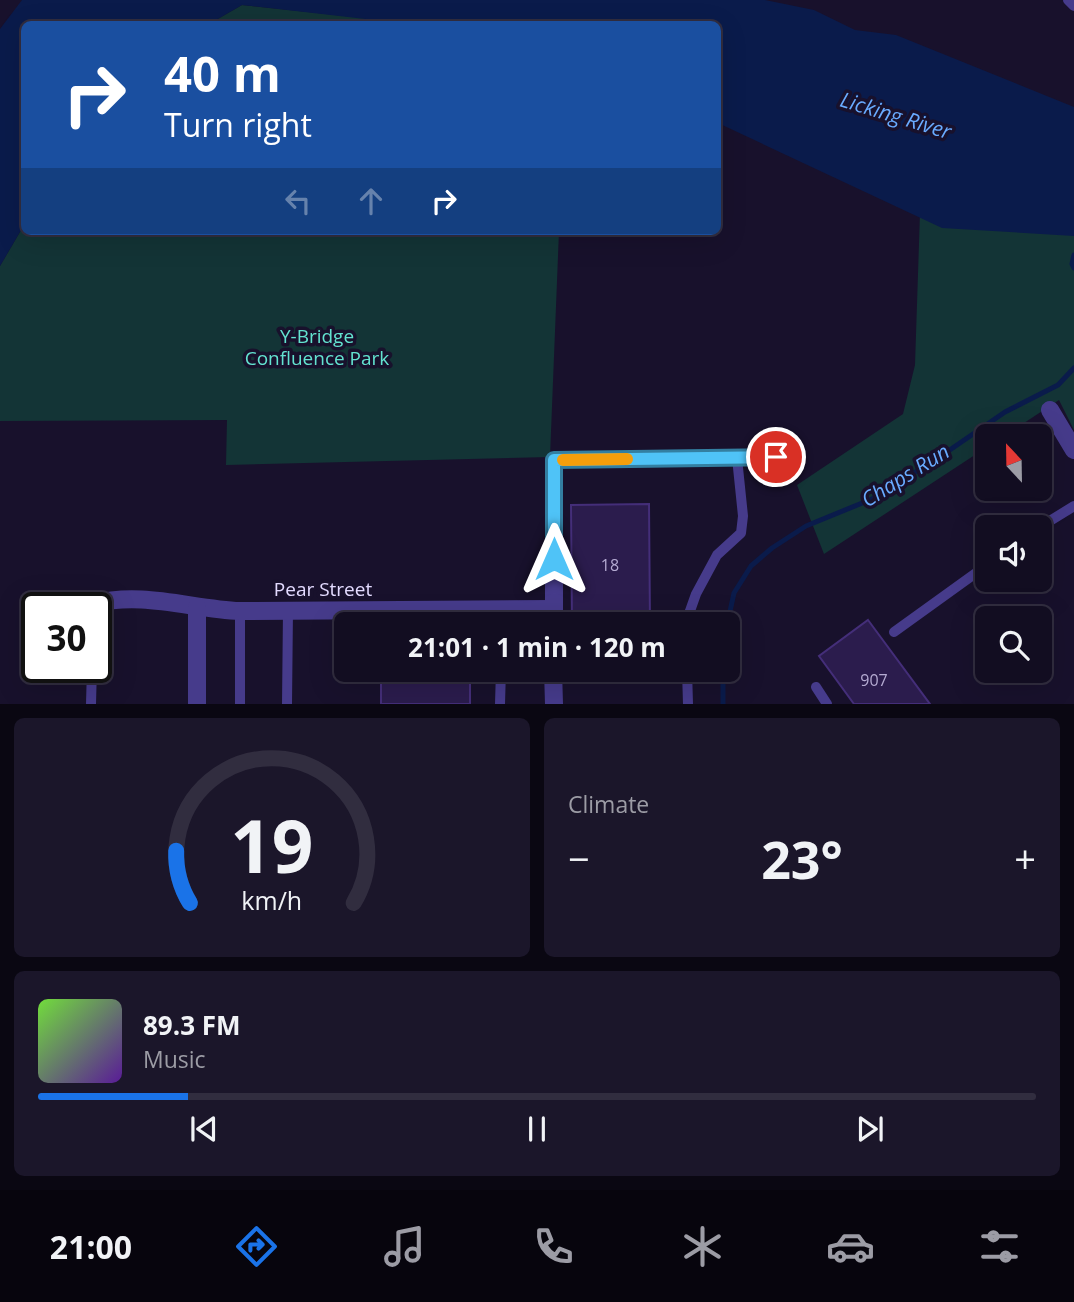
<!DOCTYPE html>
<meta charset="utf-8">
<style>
:root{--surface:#120d21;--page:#1b162a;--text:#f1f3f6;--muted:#9c9ca5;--line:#312d3f;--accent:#1a73e8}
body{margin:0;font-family:"Open Sans",sans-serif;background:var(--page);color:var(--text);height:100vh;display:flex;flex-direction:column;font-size:26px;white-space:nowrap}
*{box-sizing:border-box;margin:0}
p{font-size:23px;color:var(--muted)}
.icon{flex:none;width:38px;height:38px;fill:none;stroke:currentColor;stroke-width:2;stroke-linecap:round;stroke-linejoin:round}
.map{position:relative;height:704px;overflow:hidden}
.sheet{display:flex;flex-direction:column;gap:14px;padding:14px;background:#0a0712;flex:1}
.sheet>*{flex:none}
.hud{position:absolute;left:21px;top:21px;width:700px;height:214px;border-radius:10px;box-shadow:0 7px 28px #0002,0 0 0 2px var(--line);background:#1a4fa0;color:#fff;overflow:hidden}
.needle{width:46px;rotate:338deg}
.controls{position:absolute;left:975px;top:424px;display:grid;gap:14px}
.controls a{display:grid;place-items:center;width:77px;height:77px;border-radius:10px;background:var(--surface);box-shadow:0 7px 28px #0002,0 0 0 2px var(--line);font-size:35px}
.speed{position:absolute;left:21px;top:592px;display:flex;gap:14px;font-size:35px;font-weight:700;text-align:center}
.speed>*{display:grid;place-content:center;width:91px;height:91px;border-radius:50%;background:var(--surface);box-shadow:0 7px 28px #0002,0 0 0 2px var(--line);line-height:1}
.speed .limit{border:4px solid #111;border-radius:10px;background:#fff;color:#111}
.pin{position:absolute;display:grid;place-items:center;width:60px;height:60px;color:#fff;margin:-30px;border:4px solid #fff;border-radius:50%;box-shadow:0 2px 7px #0007}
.me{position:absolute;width:77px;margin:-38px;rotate:0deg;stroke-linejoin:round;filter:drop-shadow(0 0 5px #0008)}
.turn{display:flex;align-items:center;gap:24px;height:147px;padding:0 28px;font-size:32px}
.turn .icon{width:91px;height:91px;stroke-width:2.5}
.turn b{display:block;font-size:49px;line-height:60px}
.lanes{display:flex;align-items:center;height:66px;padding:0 28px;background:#0003;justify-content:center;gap:35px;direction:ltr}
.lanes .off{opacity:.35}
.big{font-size:52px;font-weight:700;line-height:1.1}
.sheet .card{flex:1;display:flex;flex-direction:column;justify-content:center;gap:10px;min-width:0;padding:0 24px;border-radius:10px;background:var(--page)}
.sheet .dial{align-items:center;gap:0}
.dial svg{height:182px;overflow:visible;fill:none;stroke:var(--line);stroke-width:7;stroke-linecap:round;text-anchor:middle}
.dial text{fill:var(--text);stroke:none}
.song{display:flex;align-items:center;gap:21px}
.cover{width:84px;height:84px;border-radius:10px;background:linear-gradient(135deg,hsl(100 70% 55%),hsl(270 70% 35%))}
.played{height:7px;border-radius:4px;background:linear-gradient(90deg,var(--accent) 15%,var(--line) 15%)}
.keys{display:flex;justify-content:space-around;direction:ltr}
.heat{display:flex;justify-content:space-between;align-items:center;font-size:38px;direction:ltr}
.sheet .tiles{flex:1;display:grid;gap:14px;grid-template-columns:1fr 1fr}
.card:last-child{grid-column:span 2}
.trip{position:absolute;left:334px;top:612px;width:406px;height:70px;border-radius:10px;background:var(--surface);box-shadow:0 7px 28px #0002,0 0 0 2px var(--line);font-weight:700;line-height:70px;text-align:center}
.menu{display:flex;height:112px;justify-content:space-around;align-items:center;background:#07050d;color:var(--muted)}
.menu .icon{width:49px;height:49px}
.menu .selected{color:var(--accent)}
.menu b{font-size:32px;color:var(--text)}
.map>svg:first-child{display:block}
.green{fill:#133436}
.water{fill:#0a1b4b}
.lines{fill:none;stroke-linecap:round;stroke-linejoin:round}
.stream{stroke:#0a1b4b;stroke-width:5}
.building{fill:#2b1c4d;stroke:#442e79;stroke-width:2}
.service{stroke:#463b8b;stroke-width:10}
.minor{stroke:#463b8b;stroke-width:18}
.route-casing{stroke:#337fa1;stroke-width:18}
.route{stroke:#4fc3f7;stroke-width:12}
.slow{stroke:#f59e0b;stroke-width:12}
.labels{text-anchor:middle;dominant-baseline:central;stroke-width:7;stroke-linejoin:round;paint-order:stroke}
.number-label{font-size:16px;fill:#b5abd2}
.park-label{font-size:19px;fill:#63e3d0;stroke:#18112c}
.street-label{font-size:19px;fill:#e3dbff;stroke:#18112c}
.water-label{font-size:21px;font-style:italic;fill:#69abff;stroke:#18112c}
</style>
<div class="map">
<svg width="1074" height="704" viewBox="0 0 1074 704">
<rect width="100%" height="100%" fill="#18112c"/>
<g class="green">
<path d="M242,5L392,21L409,24H209Z"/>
<path d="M923,122L1074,168V430L1059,400L1004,436H987V447L824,554L797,485L903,414L915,365Z"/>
<path d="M24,225V231H559L550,457L226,465L227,420L0,421V266Z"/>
</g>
<path class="water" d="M22,0H765L814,10L855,30L896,35L1074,107V236L942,228L718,123V24H409L242,5L209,24H24V225L0,266V29Z"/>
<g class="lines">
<g class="stream">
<path d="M1074,255L1072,264L1074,268"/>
<path d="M727,625L734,593L751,566L772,548L806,526L872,499L941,456L1005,412L1058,385L1074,368"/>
<path d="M723,704V670"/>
</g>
</g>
<g class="building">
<path d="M649,504L650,625H572L571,505Z"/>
<path d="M868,620L930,704H854L819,656Z"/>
<rect x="381" y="670" width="89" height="34"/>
</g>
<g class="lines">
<g class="service">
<path d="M1068,0L1074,6"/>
<path d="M554,461L776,457"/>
<path d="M1040,527L1074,506"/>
<path d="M479,610V625"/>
<path d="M685,625L696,594L717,555L741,533L743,516L737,458"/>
<path d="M894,632L987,565"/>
<path d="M576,670H687"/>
<path d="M687,670L688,704"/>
<path d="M816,687L827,704"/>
<path d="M91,704L92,667"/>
<path d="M240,704V611"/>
<path d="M287,704L288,610"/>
<path d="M500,704L501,670"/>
</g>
<g class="minor">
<path d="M1050,410L1074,450"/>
<path d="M94,604C141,591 192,609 240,611L554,609"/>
<path d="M197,607V704"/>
<path d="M554,625V461"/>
<path d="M553,670L554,704"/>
</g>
</g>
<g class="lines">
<g class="route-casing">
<path id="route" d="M554,559V460L776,457"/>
</g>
<use href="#route" class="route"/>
<path class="slow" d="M563,460L627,459"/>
</g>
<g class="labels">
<g class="number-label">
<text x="610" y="565">18</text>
<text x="874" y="680">907</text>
</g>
<g class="park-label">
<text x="317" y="336">Y-Bridge<tspan x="317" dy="22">Confluence Park</tspan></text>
</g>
<g class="street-label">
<text x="323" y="589">Pear Street</text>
</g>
<g class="water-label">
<text transform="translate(896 115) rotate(17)">Licking River</text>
<text transform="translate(905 475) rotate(-32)">Chaps Run</text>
</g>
</g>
</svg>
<div class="controls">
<a><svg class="needle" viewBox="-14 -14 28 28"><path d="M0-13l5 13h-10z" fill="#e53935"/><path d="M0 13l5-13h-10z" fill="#9c9ca5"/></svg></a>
<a><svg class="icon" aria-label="sound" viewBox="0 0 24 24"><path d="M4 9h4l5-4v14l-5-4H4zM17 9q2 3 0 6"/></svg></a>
<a><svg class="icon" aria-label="search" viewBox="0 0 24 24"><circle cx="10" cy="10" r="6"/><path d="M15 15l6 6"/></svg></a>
</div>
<div class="speed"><div class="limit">30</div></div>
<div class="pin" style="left:776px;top:457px;background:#d93025"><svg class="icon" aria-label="arrive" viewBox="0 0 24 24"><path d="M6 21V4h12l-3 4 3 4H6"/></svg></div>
<svg class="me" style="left:554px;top:559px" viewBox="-20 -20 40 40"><path d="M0-17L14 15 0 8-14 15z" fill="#4fc3f7" stroke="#fff" stroke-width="4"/></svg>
<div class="trip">21:01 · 1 min · 120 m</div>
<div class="hud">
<div class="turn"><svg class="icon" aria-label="right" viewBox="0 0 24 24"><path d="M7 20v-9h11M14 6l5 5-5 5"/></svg><div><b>40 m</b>Turn right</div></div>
<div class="lanes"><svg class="icon off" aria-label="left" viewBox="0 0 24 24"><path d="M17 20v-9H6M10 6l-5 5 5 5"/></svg><svg class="icon off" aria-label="ahead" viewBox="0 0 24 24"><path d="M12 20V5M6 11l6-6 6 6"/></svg><svg class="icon" aria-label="right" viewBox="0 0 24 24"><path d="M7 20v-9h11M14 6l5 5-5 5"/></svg></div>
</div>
</div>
<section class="sheet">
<div class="tiles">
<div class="card dial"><svg viewBox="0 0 100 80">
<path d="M14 69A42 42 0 1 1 86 69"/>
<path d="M14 69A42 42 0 0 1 8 46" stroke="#1a73e8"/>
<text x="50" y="56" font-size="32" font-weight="700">19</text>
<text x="50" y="72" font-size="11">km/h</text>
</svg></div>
<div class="card"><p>Climate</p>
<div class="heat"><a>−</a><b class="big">23°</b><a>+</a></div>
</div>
<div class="card">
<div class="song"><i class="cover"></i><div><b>89.3 FM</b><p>Music</p></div></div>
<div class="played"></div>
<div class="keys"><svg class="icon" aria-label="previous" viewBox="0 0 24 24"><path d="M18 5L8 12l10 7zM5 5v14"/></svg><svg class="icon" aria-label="pause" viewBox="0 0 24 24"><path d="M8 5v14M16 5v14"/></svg><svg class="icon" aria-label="next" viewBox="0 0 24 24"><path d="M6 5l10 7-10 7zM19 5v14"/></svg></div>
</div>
</div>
</section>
<nav class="menu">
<b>21:00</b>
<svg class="icon selected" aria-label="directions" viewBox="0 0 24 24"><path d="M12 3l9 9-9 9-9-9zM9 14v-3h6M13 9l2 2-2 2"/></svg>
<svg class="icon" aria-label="music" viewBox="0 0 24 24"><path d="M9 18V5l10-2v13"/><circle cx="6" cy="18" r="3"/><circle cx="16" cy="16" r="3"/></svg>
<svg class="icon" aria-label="phone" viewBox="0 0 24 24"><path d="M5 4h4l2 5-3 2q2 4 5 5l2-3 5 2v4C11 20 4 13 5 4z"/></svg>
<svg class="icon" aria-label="climate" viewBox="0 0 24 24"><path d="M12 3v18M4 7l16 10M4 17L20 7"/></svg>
<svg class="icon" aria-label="car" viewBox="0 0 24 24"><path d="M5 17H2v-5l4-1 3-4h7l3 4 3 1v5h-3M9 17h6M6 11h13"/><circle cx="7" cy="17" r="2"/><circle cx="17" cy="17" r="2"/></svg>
<svg class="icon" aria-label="filters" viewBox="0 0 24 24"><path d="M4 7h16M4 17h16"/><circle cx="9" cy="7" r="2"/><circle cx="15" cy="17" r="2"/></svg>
</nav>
